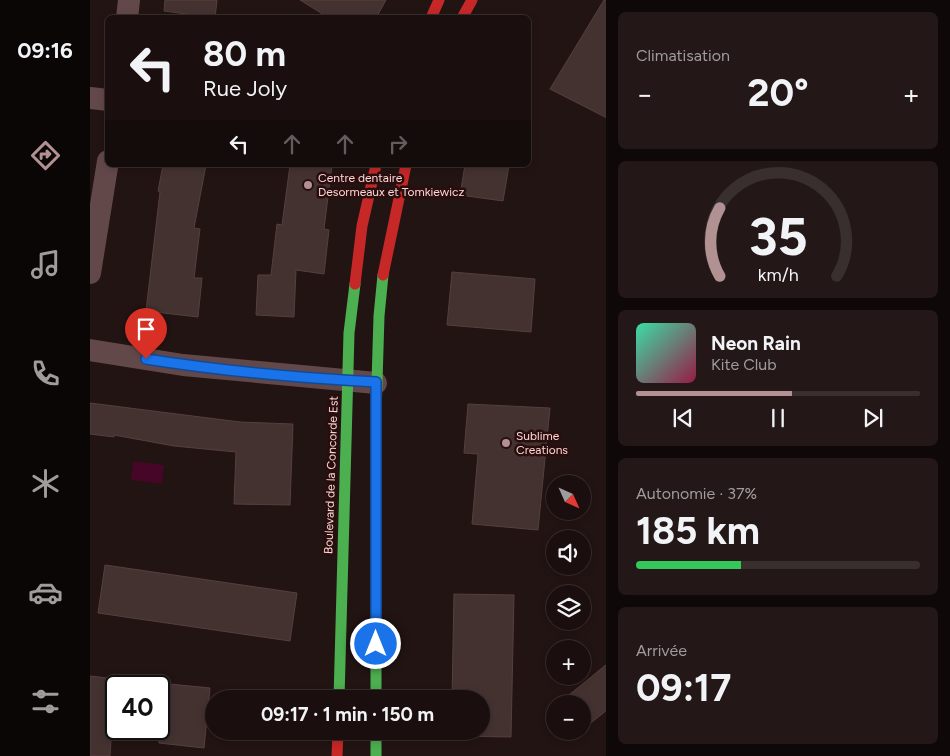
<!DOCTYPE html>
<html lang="fr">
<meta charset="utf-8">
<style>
:root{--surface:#1a0f0e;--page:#231817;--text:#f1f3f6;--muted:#9f9c9e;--line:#382f2e;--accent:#b29192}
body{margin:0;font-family:Figtree,sans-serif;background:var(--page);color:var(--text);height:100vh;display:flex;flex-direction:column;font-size:19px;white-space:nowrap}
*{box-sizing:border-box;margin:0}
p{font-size:16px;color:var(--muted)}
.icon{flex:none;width:28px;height:28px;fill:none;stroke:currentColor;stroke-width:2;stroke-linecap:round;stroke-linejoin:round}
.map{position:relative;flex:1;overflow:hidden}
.panel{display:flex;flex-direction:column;gap:12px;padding:12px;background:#0e0808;width:344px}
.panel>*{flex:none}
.guide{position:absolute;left:15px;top:15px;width:426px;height:152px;border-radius:8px;box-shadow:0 2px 8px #0003,0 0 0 1px var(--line);background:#1a0f0e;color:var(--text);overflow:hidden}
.needle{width:32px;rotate:135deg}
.controls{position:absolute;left:456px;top:475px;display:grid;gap:10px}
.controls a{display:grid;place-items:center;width:45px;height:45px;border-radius:50%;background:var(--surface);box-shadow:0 2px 8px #0003,0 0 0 1px var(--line);font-size:25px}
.speed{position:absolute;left:15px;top:675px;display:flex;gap:10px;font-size:25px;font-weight:700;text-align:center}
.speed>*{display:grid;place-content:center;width:65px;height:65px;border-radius:50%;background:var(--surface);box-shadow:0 2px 8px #0003,0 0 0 1px var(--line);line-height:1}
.speed .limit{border:2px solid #111;border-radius:8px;background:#fff;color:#111}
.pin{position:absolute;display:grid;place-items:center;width:42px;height:42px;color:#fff;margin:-51px -21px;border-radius:50% 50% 50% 0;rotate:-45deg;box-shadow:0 0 5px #0007}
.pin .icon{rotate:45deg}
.me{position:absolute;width:55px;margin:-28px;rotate:0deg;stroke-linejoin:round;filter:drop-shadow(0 0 4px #0008)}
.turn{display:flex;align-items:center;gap:18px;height:105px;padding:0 15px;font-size:22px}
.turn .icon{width:65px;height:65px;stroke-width:2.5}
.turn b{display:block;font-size:35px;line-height:42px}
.lanes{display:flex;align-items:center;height:48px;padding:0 15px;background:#0003;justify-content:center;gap:25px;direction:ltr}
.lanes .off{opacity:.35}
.big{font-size:38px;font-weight:700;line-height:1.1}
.panel .tile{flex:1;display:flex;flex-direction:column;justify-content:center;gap:8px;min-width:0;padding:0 18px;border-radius:8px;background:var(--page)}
.panel .dial{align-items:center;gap:0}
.dial svg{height:130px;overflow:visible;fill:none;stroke:var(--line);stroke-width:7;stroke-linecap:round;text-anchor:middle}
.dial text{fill:var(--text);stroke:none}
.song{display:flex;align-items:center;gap:15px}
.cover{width:60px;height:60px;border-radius:8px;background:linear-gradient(135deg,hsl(160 70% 55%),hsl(340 70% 35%))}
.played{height:5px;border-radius:2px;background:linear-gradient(90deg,var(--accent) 55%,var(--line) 55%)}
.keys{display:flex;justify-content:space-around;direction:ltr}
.heat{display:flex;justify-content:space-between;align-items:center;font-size:28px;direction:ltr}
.charge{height:8px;border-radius:4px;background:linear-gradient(90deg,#34c759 37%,var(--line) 0)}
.trip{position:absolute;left:115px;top:690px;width:285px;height:50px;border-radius:25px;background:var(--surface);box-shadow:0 2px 8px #0003,0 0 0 1px var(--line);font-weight:700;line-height:50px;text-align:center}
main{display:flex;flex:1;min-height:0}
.dock{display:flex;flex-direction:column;width:90px;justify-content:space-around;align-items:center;background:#0a0606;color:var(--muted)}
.dock .icon{width:35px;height:35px}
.dock .on{color:var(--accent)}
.dock b{font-size:22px;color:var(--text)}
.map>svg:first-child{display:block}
.water{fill:#450627}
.building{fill:#443231;stroke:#563f3e}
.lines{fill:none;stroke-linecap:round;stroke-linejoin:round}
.street{stroke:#63484a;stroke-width:22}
.fast{stroke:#4caf50;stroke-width:11}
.jam{stroke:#c62828;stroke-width:11}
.route-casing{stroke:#114b97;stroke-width:12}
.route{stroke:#1a73e8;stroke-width:9}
.poi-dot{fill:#b29192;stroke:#280e0d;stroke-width:2}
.labels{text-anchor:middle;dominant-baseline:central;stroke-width:5;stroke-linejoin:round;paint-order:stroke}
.poi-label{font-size:12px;fill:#ffd5d7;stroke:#280e0d;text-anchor:start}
.street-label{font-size:12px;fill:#ffd5d7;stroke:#280e0d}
</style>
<main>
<nav class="dock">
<b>09:16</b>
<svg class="icon on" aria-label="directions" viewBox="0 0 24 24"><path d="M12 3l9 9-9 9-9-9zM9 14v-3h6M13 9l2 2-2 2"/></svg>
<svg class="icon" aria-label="music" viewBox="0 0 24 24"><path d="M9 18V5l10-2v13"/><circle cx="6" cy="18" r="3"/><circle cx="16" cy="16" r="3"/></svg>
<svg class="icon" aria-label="phone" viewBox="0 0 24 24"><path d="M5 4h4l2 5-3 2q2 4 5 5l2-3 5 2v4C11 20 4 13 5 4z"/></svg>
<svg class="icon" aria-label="climate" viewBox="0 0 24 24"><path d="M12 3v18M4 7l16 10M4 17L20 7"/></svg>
<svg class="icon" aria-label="car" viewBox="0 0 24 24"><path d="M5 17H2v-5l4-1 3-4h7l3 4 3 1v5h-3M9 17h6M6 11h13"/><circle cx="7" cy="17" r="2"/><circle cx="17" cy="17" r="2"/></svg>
<svg class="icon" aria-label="filters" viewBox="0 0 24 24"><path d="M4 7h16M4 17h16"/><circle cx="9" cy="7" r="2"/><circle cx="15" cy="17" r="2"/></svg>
</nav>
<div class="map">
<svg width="517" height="756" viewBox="0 0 517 756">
<rect width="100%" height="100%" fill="#221413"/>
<path class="water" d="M43,461L74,465L72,484L41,480Z"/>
<g class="building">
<path d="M75,0H127L125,18L74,11Z"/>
<path d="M210,0H296L286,18H239Z"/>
<path d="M514,0H517V118L460,89Z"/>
<path d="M73,165H116L104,228L110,229L104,278H112L108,317L56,311L70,192L68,191Z"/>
<path d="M200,165H242L234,229L239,230L234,274L206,270L204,317L166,315L168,275H181L187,224L192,225Z"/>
<path d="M375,165H419L413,201L370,195Z"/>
<path d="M362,272L445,279L441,332L357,325Z"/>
<path d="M0,403L150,422L203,424L200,505L144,504L146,452L84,446L24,435V437L0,434Z"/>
<path d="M378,404L460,408L448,530L382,524L388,454L374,453Z"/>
<path d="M15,565L207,593L200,641L8,613Z"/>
<path d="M364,594L424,595L421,737L362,736V731H391V699H362Z"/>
<path d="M517,664V710L492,730V704H468Z"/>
<path d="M0,676L26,679V739H21L20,756H0Z"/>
<path d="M69,683L120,688L114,748L69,743Z"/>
</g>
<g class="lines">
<g class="street">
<path d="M37,18L39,0"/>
<path d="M0,98L18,100"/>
<path d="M0,273L18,161"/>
<path d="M0,350L93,365L286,383"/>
</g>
<g class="fast">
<path d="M249,699L259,333L265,284"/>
<path d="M286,699V415L289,316L293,275"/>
<path d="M286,731V756"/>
</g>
<g class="jam">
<path d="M341,18L349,0"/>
<path d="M372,18L382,0"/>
<path d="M293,275L316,165"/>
<path d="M265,284L272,226L286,165"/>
<path d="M247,756L248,731"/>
</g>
</g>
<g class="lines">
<g class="route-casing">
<path id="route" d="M56,359C132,371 209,378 286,382V644"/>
</g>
<use href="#route" class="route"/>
</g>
<g class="poi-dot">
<circle cx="218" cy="185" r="5"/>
<circle cx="416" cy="443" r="5"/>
</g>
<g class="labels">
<g class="poi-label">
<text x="228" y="178">Centre dentaire<tspan x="228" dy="14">Desormeaux et Tomkiewicz</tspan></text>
<text x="426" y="436">Sublime<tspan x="426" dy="14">Creations</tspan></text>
</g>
<g class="street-label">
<text transform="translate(241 475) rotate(-88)">Boulevard de la Concorde Est</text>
</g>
</g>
</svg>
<div class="controls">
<a><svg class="needle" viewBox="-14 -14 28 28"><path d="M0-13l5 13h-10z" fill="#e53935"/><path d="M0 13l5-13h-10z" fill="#9f9c9e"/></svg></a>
<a><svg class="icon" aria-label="sound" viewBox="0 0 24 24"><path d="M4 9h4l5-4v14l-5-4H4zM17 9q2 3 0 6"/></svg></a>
<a><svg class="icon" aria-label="layers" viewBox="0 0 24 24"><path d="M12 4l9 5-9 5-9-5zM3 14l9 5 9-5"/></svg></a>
<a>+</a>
<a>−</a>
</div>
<div class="speed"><div class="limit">40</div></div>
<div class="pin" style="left:56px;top:359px;background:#d93025"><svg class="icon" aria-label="arrive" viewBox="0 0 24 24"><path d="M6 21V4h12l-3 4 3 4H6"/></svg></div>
<svg class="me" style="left:286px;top:644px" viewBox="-20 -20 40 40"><circle r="17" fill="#1a73e8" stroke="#fff" stroke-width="3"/><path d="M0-11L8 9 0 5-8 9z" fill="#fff"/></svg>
<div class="trip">09:17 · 1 min · 150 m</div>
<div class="guide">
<div class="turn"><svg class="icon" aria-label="left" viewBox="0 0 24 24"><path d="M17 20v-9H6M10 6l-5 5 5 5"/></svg><div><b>80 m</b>Rue Joly</div></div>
<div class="lanes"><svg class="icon" aria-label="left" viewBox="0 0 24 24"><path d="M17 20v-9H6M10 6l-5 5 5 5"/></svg><svg class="icon off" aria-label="ahead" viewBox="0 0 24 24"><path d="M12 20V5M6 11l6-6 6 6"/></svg><svg class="icon off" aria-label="ahead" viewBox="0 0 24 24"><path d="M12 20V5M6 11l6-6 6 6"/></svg><svg class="icon off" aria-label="right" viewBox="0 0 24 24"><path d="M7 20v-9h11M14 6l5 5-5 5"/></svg></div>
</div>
</div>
<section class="panel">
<div class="tile"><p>Climatisation</p>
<div class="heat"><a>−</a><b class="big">20°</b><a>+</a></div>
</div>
<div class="tile dial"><svg viewBox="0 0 100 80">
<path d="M14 69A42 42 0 1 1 86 69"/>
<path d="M14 69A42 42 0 0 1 14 27" stroke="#b29192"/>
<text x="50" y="56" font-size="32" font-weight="700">35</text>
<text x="50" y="72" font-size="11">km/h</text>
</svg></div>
<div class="tile">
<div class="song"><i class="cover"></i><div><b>Neon Rain</b><p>Kite Club</p></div></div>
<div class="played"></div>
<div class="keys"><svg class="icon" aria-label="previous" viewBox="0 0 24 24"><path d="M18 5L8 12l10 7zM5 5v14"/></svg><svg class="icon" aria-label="pause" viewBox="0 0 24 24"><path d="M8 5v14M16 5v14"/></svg><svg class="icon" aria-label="next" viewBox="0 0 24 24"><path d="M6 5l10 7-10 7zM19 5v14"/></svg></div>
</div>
<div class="tile"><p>Autonomie · 37%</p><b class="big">185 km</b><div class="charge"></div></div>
<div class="tile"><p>Arrivée</p><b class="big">09:17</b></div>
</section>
</main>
